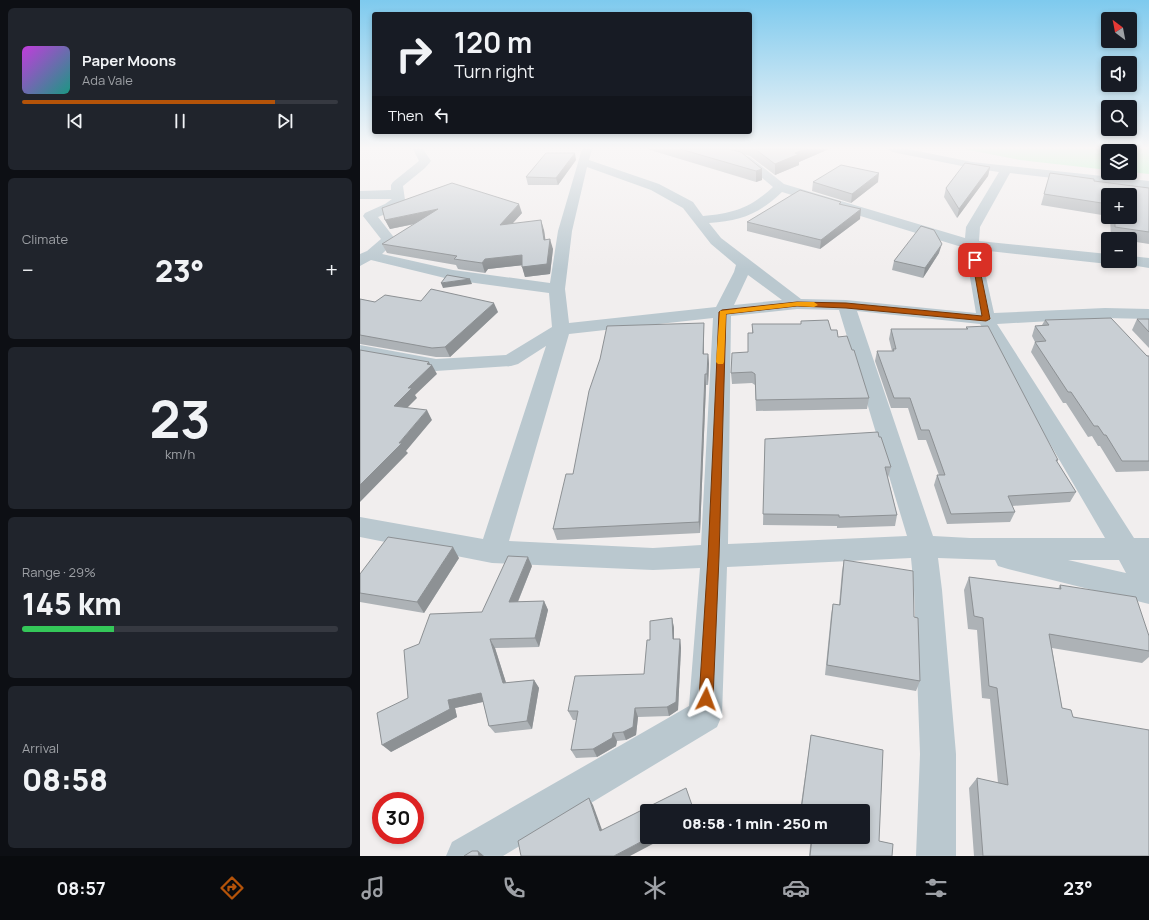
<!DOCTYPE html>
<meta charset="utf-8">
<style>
:root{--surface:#171b24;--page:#20242c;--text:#f1f3f6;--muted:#9ea1a6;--line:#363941;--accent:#b45309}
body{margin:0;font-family:Manrope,sans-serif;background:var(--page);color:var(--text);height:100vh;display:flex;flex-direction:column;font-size:15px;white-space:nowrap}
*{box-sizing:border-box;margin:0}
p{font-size:13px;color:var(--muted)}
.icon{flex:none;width:22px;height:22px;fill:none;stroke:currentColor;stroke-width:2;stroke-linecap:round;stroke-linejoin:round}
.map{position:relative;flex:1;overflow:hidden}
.details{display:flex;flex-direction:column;gap:8px;padding:8px;background:#0d0f14;width:360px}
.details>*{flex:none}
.guide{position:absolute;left:12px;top:12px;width:380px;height:122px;border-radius:4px;box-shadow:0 2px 6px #0003;background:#171b24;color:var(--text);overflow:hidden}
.needle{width:26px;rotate:328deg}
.tools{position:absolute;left:741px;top:12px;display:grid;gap:8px}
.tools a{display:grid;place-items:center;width:36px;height:36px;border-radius:4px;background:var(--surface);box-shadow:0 2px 6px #0003;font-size:20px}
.speed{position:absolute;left:12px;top:792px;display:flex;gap:8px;font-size:20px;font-weight:700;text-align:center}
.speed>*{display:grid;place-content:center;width:52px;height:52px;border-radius:50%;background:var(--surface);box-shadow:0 2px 6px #0003;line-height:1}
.speed .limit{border:6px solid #d22;background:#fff;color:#111}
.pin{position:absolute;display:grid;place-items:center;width:34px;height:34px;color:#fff;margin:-17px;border-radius:8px;box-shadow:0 2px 6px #0006}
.me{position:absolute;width:44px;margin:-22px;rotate:3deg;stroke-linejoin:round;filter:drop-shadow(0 0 3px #0008)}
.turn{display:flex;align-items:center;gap:14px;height:84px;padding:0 16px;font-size:18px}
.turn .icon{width:52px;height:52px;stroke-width:2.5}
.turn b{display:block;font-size:28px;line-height:34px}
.then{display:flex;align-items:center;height:38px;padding:0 16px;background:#0003;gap:8px;font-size:15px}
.big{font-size:30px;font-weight:800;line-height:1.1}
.details .card{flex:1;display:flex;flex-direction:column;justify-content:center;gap:6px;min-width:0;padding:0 14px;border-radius:6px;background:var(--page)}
.details .dial{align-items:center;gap:0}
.dial b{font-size:52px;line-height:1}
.song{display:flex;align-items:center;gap:12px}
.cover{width:48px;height:48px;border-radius:6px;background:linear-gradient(135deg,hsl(290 70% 55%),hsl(170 70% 35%))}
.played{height:4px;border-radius:2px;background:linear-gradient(90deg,var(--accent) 80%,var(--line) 80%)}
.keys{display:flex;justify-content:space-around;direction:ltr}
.heat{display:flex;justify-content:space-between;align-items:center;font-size:22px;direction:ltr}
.charge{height:6px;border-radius:3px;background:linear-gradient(90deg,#34c759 29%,var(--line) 0)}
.trip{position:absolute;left:280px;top:804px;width:230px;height:40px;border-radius:4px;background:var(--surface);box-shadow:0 2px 6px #0003;font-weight:800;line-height:40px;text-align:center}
.tabs{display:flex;height:64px;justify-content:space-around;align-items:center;background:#090b0e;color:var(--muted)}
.tabs .icon{width:28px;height:28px}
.tabs .selected{color:var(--accent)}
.tabs b{font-size:18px;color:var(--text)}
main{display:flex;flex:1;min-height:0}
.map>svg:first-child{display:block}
.green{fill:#b7f4c7}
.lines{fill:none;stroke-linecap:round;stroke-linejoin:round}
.minor{fill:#bac8cf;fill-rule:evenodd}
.wall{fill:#adb2b6}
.shaded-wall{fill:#8d9194}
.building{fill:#c9cfd4;stroke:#8d9194}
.route{fill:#b45309;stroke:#753606}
.slow{fill:#f59e0b}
</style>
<main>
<section class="details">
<div class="card">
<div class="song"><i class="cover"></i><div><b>Paper Moons</b><p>Ada Vale</p></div></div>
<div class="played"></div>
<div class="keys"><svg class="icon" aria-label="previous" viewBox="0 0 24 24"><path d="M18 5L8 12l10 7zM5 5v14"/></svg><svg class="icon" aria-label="pause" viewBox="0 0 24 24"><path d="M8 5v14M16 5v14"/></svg><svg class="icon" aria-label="next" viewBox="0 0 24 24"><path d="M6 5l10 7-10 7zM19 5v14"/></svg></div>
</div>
<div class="card"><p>Climate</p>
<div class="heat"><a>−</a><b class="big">23°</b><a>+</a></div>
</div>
<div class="card dial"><b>23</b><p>km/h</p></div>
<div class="card"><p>Range · 29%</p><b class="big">145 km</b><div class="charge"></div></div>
<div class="card"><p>Arrival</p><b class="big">08:58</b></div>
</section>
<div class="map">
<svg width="789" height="856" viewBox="0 0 789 856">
<rect width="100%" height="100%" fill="#f1eeee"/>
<path class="green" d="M603,149H789V174L770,172V151H748V170L660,160Z"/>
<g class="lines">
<g class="minor">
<path d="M53,149H63L71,161L65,168L43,186L45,200C39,209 28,213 18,217L36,240L22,254L93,270L190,283L198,231L222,149H232L229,160L299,184L333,202L343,216C374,213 390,208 413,187L382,161L343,151L342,149H360L390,157L424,184L605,238L606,227L639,172L612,168L532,152L527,149H548L612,162L789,181V189L650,173L620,227L619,241L748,254V261H754L748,264L620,250L634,313L745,308L789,309V319L745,318L637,324L774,538H789V604L648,569L638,566L635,560L578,558L582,590L596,754V856H556L560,754L554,590L551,558L367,567L362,715L357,727L143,856H86L92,842L329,706L340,568L293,570L132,563L0,537V517L123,539L186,346L158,364L151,366L76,371L0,357V345L76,359L146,355L192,327L189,293L93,280L11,260L0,266V254L7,251L21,239L3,216L5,213L25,204L32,199H0V191L31,190V185L33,182L59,161ZM227,167L291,190L323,208L351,244L376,265L374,272L356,307L209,323L205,289L212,231ZM422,192L605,248L616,313L486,300L441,299L361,238L349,223C381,221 399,214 422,192ZM388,275L422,300L374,305ZM437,309L479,310L547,536L368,544L371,316ZM497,311L620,324L745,538H610L573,536ZM353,318L341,545L293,548L149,541L209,334ZM708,560H759L766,573Z"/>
<path d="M770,256L789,258V268L765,264L762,261H770Z"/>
</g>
</g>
<g class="wall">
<path d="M287,149H469L439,162V165L415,175L390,156L383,154L402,180L396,182Z"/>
<path d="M216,160L198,185H168L166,177Z"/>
<path d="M630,167L628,176L597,218L584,197L586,188Z"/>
<path d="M690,173L734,181L789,188V244L770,241V239H756L751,238L750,217H770L748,195V216L681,205Z"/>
<path d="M453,182H518L491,203L452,191Z"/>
<path d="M481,202V204L500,219L460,249L387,231V222Z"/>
<path d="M162,213L152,224L184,230L185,240L193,249L190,274L165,277L162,265L128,269L125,273L98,269L96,265L27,253L22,244L55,224L30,229L25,220Z"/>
<path d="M579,253L563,278L532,270L534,261Z"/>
<path d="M0,299L15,302L61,301L138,312L90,357H76L0,344Z"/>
<path d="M777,319H789V348L772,330Z"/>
<path d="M685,320L789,356V471L756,472L740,446H738L732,436L728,437L706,403H703L671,352L675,342L672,336L675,326L682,325Z"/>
<path d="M441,321L471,330L478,337L509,398L507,409L396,411L395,385L392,383L372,384L371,373L388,352L392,333V324H441Z"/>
<path d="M344,323V354H348L349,364L348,385H346L340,533L197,540L193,529L213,474Z"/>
<path d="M606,327L698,460L697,462L716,492L710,502L652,506L655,512L650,522L587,524L574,485L577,475H579L566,440H558L548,408H531L515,361L517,351H532L529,339L531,329H606Z"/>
<path d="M519,437L531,467L528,478L537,515L535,526L477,528V526L403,525L405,439Z"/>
<path d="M99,558L64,613L0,602V574Z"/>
<path d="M484,560L554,617L560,681L556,691L465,675L471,615L473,604L479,605L482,571Z"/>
<path d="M172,566L158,602L184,601L188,610L179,647L135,648L146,683L174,680L179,688L172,729L135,733L129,726L123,702L95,708L97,717L31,752L48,698L59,644L122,612Z"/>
<path d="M609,577L698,589L700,585L789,651V657L782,663L692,648L702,708L713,717L789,856H614L609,788L617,778L638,783L630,699L622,698L617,630L608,629L604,590Z"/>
<path d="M312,618L314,628V639H320L321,648L318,710L309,716L278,717L276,735L266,740L257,741L256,746L237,757L216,758L211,750L217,720H213L208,711L284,674L290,640Z"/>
<path d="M451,735L523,750L519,841L533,844L532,856H449L451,837H503V811H440Z"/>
</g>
<g class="shaded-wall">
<path d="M446,149H469L439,162V165L415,175V164L435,153Z"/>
<path d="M215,153L216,160L198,185L196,178Z"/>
<path d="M630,167L628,176L597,218L599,209Z"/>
<path d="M402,169V180L396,182V171Z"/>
<path d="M519,173L518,182L491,203L492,194Z"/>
<path d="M159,204L162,213L142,235L140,225Z"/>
<path d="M78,209L82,218L30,229L25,220Z"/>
<path d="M501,209L500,219L460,249L461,240Z"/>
<path d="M181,220L184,230L187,250L184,240Z"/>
<path d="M190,239L193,249L190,274L165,277L162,267Z"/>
<path d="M582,244L579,253L563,278L565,268Z"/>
<path d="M162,255L165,265L128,269L125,273L122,263L125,259Z"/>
<path d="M110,279L112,284L83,288L81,283Z"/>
<path d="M134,303L138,312L90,357L85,347Z"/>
<path d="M344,323V365L343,354Z"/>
<path d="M348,354L349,364L348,385L347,374Z"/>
<path d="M69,362L71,366L72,365L77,374L55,395L57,398L39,416L34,406Z"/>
<path d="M345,374L346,385L340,533L339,522Z"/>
<path d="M67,410L72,420L46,451L48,453L0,502V485L39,443Z"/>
<path d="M93,547L99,558L64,613L57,602Z"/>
<path d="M168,557L172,566L154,611L149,602Z"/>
<path d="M184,601L188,610L179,647L175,638Z"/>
<path d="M312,618L314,628V649L313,639Z"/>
<path d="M130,639L135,648L149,692L143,683Z"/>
<path d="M320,639L321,648L318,710L309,716L307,707Z"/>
<path d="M174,680L179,688L172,729L167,721Z"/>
<path d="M121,693L127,701L95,708L97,717L31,752L22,745L88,700Z"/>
<path d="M275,708L278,717L276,735L266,740L263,732Z"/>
<path d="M253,733L257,741L256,746L237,757L233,749Z"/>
<path d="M229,798L233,805L245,838L240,831Z"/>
<path d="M290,837H306L270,856H254Z"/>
<path d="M118,851L124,856H119Z"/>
</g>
<g class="building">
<path d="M320,149H369L381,152L402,169L396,171Z"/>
<path d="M395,149H446L435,153L439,154L415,164Z"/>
<path d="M186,153H215L196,178L166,177Z"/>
<path d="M605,163L630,167L599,209L586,188Z"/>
<path d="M481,165L519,173L492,194L453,182Z"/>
<path d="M690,173L734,179V181L789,188V232L755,227V217H770V195H748V204L684,194Z"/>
<path d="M92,183L159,204L140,225L181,220L184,240L190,239L187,264L162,267V255L125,259L122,263L94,259L97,256L22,244L78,209L25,220L22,208Z"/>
<path d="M440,190L481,202L479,204L501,209L461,240L387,222Z"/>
<path d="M561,226L574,230L582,244L565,268L534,261Z"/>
<path d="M87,275L110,279L81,283Z"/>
<path d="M71,289L134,303L85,347L72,348L0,335V299L15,302L25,295L61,301Z"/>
<path d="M751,318L787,356H789V461H762L746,435H744L738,426H734L711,392H708L675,342L686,341L675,326L689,325L685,320Z"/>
<path d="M777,319H789V332Z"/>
<path d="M468,320L471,330H477L478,337L487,336L492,350H494L509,398L396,400L395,374L392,372L371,373L372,353L388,352V333H393L392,324H441V321Z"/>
<path d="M344,323L343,354H348L347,374H345L339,522L193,529L206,474H213L229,391L240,359L247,326Z"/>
<path d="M628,326L698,460H696L716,492L648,496L655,512L591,514L577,475H585L569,430H561L550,398H534L517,351H534L533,349H536L531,329H608L606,327Z"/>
<path d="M0,350L69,362L67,364L72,365L48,388H52L34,406L67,410L39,443H42L0,485Z"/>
<path d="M518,432L519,437H521L531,467H525L537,515L479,517V515L403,514L405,439Z"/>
<path d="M28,537L93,547L57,602L0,593V574Z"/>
<path d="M148,556L168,557L149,602L184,601L175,638L130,639L143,683L174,680L167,721L129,726L121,693L88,700L90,709L22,745L17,713L48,698L44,650L59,644L70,614L122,612Z"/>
<path d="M484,560L553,571L554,617L558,618L560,681L467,665L473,604L480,605Z"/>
<path d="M609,577L701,589L700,585L776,597L789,636V651L689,634L702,708L711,710L713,717L789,730V856H623L617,778L648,785L637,688L629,686L623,618L614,616Z"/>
<path d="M312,618L313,639H320L316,702L307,707L275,708L273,727L263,732L253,733L252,738L233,749L211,750L218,711H208L215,676L284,674L287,640H290V621Z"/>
<path d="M451,735L523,750L519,841L533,844L532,856H450L452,837H503V811H441Z"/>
<path d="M326,788L334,811H287V837H290L254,856H161L158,841L229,798L240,831Z"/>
<path d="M112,851H118L119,856H104Z"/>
</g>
<linearGradient id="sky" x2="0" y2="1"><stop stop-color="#7ecaee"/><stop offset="0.55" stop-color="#f9f7f7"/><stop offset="1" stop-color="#f9f7f7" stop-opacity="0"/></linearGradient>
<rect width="789" height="269" fill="url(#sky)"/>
<path class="route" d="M612,258L618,260L630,319L626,321L486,308L437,306L366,314L359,557L353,699L351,704L346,706L341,704L339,699L348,557L359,312L362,310L437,302L486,303L622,316Z"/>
<path class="slow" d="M437,302H454L458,305L454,307L437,306L366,314L364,362L363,364H358L356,362L360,311Z"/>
</svg>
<div class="tools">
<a><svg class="needle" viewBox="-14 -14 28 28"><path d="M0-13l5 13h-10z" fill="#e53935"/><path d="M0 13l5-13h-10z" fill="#9ea1a6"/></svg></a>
<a><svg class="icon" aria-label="sound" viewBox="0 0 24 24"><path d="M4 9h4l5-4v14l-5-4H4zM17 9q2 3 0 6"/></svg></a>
<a><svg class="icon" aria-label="search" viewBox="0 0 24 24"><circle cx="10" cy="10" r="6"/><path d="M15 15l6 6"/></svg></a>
<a><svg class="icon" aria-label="layers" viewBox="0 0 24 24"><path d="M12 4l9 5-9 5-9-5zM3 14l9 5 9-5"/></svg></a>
<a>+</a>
<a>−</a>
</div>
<div class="speed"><div class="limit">30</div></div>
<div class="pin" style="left:615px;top:260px;background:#d93025"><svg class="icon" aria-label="arrive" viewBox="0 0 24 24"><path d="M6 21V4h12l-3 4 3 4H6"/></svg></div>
<svg class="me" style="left:346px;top:699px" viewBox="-20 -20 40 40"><path d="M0-17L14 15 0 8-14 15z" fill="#b45309" stroke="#fff" stroke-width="4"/></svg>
<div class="trip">08:58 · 1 min · 250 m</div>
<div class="guide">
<div class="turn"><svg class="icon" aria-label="right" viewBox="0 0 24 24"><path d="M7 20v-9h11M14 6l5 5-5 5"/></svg><div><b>120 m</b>Turn right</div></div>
<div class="then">Then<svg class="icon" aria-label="left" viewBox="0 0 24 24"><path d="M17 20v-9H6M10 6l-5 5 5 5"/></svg></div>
</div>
</div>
</main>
<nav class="tabs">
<b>08:57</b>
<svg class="icon selected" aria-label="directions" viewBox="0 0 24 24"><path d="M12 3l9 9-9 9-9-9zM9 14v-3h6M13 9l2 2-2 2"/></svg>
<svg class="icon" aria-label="music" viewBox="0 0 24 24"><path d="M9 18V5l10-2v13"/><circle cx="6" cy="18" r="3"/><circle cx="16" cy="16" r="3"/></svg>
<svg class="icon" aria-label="phone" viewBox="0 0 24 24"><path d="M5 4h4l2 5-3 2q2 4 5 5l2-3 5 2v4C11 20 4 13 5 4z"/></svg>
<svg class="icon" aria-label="climate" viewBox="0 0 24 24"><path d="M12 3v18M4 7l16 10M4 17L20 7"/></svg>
<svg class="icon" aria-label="car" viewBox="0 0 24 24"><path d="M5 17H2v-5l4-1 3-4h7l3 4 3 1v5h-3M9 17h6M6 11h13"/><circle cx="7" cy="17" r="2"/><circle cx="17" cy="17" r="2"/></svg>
<svg class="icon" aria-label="filters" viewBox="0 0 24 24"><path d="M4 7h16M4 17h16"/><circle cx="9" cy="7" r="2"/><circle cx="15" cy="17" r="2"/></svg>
<b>23°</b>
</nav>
